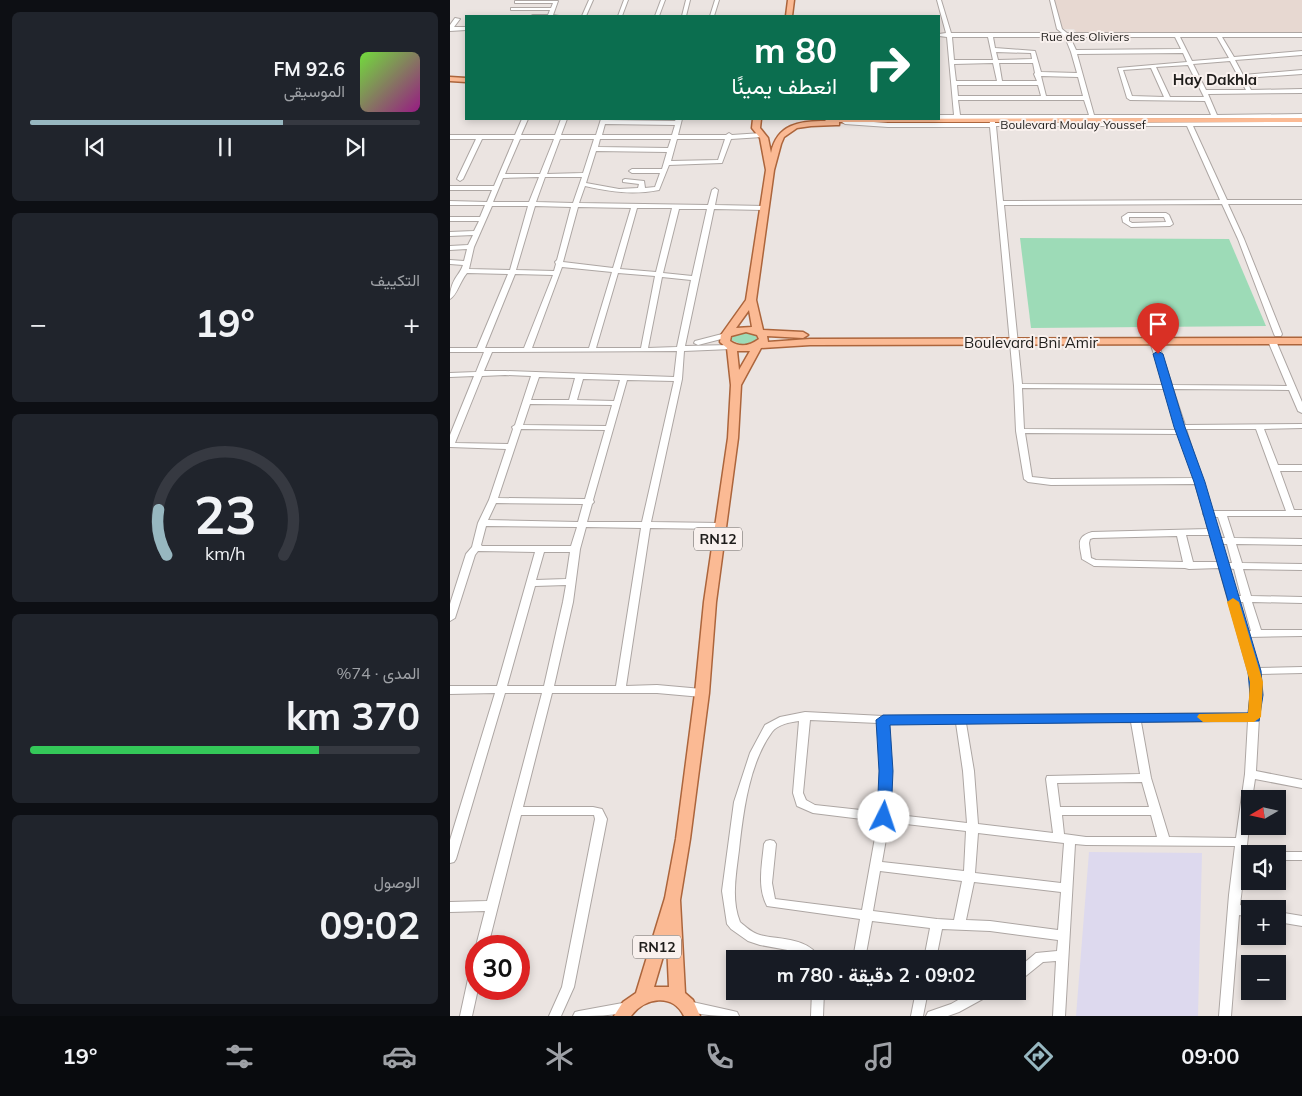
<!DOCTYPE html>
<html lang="ar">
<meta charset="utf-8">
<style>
:root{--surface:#171b24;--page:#20242c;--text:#f1f3f6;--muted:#9ea1a6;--line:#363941;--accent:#97b7c0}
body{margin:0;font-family:Mulish,Vazirmatn,sans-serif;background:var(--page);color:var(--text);direction:rtl;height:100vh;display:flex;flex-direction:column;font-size:19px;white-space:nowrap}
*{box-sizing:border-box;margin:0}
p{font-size:16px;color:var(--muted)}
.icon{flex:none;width:28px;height:28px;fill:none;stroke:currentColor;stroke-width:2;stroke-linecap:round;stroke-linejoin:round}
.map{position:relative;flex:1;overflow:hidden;direction:ltr}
.side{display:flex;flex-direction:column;gap:12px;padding:12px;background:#0d0f14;width:450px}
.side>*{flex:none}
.top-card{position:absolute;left:15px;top:15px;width:475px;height:105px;border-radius:0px;box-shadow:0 2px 8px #0003;direction:rtl;background:#0b6e4f;color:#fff;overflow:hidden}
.needle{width:32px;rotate:261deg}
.controls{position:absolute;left:791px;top:790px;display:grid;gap:10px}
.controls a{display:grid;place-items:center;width:45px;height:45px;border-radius:0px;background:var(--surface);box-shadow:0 2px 8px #0003;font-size:25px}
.speed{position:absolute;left:15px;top:935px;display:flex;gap:10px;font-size:25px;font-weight:700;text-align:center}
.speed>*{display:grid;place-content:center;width:65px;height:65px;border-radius:50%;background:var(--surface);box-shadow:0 2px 8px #0003;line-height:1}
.speed .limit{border:8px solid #d22;background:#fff;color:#111}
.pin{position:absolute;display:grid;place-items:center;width:42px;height:42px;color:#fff;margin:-51px -21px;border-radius:50% 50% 50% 0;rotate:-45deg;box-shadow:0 0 5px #0007}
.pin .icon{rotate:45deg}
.me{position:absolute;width:55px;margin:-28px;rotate:4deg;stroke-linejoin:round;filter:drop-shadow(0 0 4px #0008)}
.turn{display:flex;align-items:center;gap:18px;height:105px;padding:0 20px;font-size:22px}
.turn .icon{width:65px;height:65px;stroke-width:2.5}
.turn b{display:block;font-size:35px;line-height:42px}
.big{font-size:38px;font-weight:700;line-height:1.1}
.side .widget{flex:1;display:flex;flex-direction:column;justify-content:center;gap:8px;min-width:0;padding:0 18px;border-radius:8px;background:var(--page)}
.side .dial{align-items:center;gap:0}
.dial svg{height:130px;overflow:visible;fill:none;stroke:var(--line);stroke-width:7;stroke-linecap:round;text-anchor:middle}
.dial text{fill:var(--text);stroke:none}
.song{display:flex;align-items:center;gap:15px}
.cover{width:60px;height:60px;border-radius:8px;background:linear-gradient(135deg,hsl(100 70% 55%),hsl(310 70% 35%))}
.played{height:5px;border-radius:2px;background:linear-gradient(90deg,var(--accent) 65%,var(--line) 65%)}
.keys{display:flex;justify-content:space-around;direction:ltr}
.heat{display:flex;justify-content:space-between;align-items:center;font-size:28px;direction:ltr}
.charge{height:8px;border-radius:4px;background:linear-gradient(90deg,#34c759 74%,var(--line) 0)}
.trip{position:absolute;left:276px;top:950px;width:300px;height:50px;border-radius:0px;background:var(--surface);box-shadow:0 2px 8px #0003;font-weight:700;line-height:50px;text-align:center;direction:rtl}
.tabs{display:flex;height:80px;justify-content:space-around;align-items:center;background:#090b0e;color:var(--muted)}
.tabs .icon{width:35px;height:35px}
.tabs .selected{color:var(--accent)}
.tabs b{font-size:22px;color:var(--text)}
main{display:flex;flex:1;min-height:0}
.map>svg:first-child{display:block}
.built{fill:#e7d8d1}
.education{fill:#ddd9ee}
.green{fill:#9ddbb7}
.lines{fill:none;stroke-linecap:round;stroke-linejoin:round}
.minor-casing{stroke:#ada6a3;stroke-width:2}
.major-casing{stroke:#ac653c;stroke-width:3}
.minor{fill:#fff;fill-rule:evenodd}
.major{fill:#fbba94;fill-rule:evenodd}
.route{fill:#1a73e8;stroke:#114b97}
.slow{fill:#f59e0b}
.labels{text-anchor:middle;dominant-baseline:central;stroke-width:4;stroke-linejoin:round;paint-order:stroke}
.far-street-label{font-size:12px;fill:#1f1d1b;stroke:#f9f1ee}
.shield{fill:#f9f1ee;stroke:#605d5a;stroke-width:1}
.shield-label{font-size:14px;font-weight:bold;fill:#1f1d1b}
.far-quarter-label{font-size:15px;font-weight:bold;fill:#1f1d1b;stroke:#f9f1ee}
.street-label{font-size:15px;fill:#1f1d1b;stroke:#f9f1ee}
</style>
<main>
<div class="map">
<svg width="852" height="1016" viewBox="0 0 852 1016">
<rect width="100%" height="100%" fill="#ebe4e1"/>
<path class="built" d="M600,0H852V33H627L624,29H607Z"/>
<path class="education" d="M639,852L752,853L748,1016H626Z"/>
<g class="green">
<path d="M570,238L779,239L816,326L581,328Z"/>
<path d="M295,332L306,335L307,340L293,345L281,340L282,336Z"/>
</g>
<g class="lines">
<g class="minor-casing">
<g id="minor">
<path d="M139,0H143L136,16H132Z"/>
<path d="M174,0H178L172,16H168Z"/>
<path d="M211,0H215L209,16H205Z"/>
<path d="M236,0H240L236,16H232Z"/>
<path d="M265,0H269L264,16H260Z"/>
<path d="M487,0H491L501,33H612L607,29L600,0H604L612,29L617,33H852V37H772L784,57L852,51V55L785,60L793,75L852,70V74L795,78L801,90L852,89V93L758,94L767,115L852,114V118L545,119V123L852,122V126H743L777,200H852V204H778L794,239L832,334L831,336H825L824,334L788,239L772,204L554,205L572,384L714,385L700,342L704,340L708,342L722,385L837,386L818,341L822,339L826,341L852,402V413L848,411L839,390L723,389L735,425L852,424V428L814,429L828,465H852V471H830L844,510H852V516H777L784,538L852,539V545L786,544L792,563L852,564V570L793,569L801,596L852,597V603L802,602L811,630H852V636L798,637L807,668L852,667V673L809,674L811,682L806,771L852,780V788L805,779L802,799H800V819L790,905L804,909H800V917L789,915L781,1016H769L779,895L785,846L636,845L625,844L615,1016H603L606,961L593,962L572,979L568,980V968L586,953L607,951L608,940L540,931L492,929L486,959H474L480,928L422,921L415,959H403L410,919L317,906C307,887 312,865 314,844L316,841L320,840L324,841L326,844L322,883L325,899L412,910L428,821L363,813L347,806L343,793L349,721C340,722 327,725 322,732C299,763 293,813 289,850C286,874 281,900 290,922C296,927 302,933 310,935C330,940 359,937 370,959H356L343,951L310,945L298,941L281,929L277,924L272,891L284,802L300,753L315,725L330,717L355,712L433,716L799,713L801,682L769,568L739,569L735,568L644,566L632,559C630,545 625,537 642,532L758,529L755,516L753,514L754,513L745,484L601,485L578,482L574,479L566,431L564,386L540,127H438L395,124L392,122L395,120L438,123H540L539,119H489V115H504L497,37L489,36V34L496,33ZM502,37H538L543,60H504ZM543,37H615L621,52L627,73L591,72L585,51L545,48ZM620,37H725L731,49L626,50ZM730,37H767L779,58L742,61ZM546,52L581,53L582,59L548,60ZM733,53L737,62L668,68L677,98L680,100L755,101L761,115H644L627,54ZM780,61L788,76L787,77L790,79L796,90H756L743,64ZM543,63L547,81H506L504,64ZM549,63H583L585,73L584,74L587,81H552ZM738,65L754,97H720L706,67ZM701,68L714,97L682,96L673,70ZM591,76L628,77L633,96H596ZM507,85H588L591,96H508ZM508,100H634L639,115H510ZM546,126H737L770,200L553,201ZM572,388L715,389L727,425L726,427L728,430L574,429ZM736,429H806L836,511H762ZM575,433L730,434L744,478L601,479L582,477ZM764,517H768L775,538H770ZM736,535H760L768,562H743ZM727,536L733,562L646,560L641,558L639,543L640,539L643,538ZM771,544H777L782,563H777ZM778,568L784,569L791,596H786ZM788,602H793L801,631H796ZM360,720L428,723L431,771L429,812L365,805L356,800L353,793ZM798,721L795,774L786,838L719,837L701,778L691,722ZM681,722L690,774L597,776L596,779L603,833L528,824L524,771L516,723ZM506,723L513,771L517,823L440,814L441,771L438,724ZM692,782L699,807H610L607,783ZM612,815H701L707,837H636L614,834ZM439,822L516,831L514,871L432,862ZM528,833L614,843L611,883L525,873ZM430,871L512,881L504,920L487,919L423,911ZM524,882L611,892L608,930L540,921L516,920Z"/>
<path d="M65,1H108L103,15L109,16H81L83,15H98L100,10H61V8H101L103,3H65Z"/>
<path d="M5,18L10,19L4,27H16V30L0,31V25Z"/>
<path d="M72,119H78L71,135H105L111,119H117L111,135H146L151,119H157L156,120L225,121L226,119H232L228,135H276L279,133L282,135L312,133L315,135L312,137L281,139L272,163L219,165L209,190C182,195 162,192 135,186L129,203L258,205L262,190L265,188L268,190L265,205L314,206L317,208L314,210L264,209L235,346L281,345L285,347L281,349L234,351L232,379L201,522L270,523L274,526L270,529L200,528L176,686L207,685L252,689L256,690L257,693L256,696L252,697L207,693H102L73,807H143L152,809L157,819L124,987L111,1016H99L112,987L145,819L144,815H71L38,946H26L35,911L0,912V902L37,901L92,693H55L6,859L4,862L0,863V840L45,693L0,694V686H47L85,552L28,551L25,555L5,618L0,621V604L16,554L22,547L28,523L39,500L56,449L0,447V435L24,376L0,377V373L26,372L34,352H0V348H27L58,274L17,273C10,281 7,295 0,299C0,292 1,286 5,279C8,274 11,271 13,265L0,264V260L14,261L17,249L0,250V246L18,245L23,235L0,236V232L24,231L29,221H0V217H30L35,205H0V201L37,202L42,190H0V186H44L64,139H32L13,179L10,181L7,179L26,139H0V135H65ZM155,124L225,125L222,135H152ZM70,139H104L90,174H55ZM110,139H144L133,173L97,174ZM150,139H221L218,148L148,147ZM227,139H275L268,160L221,161ZM146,151L217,152L212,169H182L179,171L182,173H210L205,187L195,188L194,181L175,179L173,180V182L189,184L188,188L169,189L136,183ZM89,177L79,202H43L53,178ZM95,177H132L123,203L86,202ZM42,206H78L60,270L19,269L24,247ZM85,206L121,207L107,260L105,262L106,264L104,271L66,270ZM128,207L181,208L163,268L113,262ZM187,208H222L206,272L170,269ZM229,209H257L242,276L213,273ZM112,267L162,272L139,348H82ZM168,273L205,276L191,348H146ZM65,274L103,275L74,348H35ZM212,277L241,280L227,347L198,348ZM227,351L224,377L55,371H34L42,352ZM55,375L81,376L65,425L62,427L63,429L58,444L5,443L32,376ZM89,377L125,378L119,400H81ZM133,379L170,380L164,401L127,400ZM177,380L224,381L192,522H137L142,504L144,502L143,500ZM80,404L162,405L156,426L73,425ZM71,429L155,430L135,499L48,498ZM46,503L133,504L128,522L38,520ZM36,526L127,527L121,546H32L31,545ZM136,527L191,528L166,686H104L123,602L130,549ZM94,552H120L116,579L86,580ZM116,585L113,602L94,686H57L85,586Z"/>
<path d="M678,213H716L719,215L723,224L720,226L681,227L673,222L672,217ZM679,217H714L716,222L682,223L679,221Z"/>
<path d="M276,333H279V337L248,345L244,343L245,341Z"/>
<path d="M828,852H852V860H828V854H823Z"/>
<path d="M828,912L852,916V926L828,922Z"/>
<path d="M26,965V989H28L22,1016H10L20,970L22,966Z"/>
<path d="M362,991H374L373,1016H361Z"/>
<path d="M466,991H478L473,1016H461Z"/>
<path d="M524,991H542L540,995L509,1012L498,1016H476L478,1012L501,1004Z"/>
<path d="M238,1001L283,1011L287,1012L289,1016C270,1016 252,1016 234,1010L232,1006L234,1002Z"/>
<path d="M178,1002L182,1003L184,1007L182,1011C163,1016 143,1016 123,1016L125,1012L129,1011Z"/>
</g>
</g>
<g class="major-casing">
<g id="major">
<path d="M338,0H344L342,16H336Z"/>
<path d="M0,77L16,78V82L0,81Z"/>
<path d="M852,118V122H389V125H386L361,126L347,128L334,137L331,144L324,170L306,300L313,330L353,332L358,335L353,338L317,336L318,342L360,339L852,338V344L360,345L311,348L291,385L288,438L266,602L259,693L240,839L230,900L235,993L243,1000L250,1016H234C223,993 195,997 181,1016H164L173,1002L186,993L215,898L226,839L245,693L254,602L278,438L281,385L277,348L270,342L271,335L296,300L316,170L310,138L302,128L303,119H311L310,128L318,138L321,153C327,124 349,121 376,121L374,119ZM299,310L302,327L286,328ZM296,332L307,335L309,339C299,346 290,348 280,341L281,336ZM287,351H300L289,370ZM217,943L219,987H204Z"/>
</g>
</g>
<use href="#minor" class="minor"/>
<use href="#major" class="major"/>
</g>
<path class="route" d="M708,351L713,354L735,427L755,482L811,671L813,695L809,721L440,725L443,771L441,817L439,821H429L427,817L429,771L426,720L433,715L798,713L800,695L798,671L744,482L724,427L703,354Z"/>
<path class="slow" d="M783,598L789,602L813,682L811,717L804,722H753L747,717L749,714L798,713L800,682L777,602Z"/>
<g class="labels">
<g class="far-street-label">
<text x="635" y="36">Rue des Oliviers</text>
<text x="623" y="124">Boulevard Moulay Youssef</text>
</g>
<g class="shield">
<rect x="244" y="527.5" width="48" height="23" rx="4"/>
<rect x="183" y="935.5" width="48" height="23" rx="4"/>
</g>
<g class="shield-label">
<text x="268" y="539">RN12</text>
<text x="207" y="947">RN12</text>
</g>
<g class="far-quarter-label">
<text x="765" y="79">Hay Dakhla</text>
</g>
<g class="street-label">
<text x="581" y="342">Boulevard Bni Amir</text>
</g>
</g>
</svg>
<div class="controls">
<a><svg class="needle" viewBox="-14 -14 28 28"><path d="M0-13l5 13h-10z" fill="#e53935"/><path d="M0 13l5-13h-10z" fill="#9ea1a6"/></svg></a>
<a><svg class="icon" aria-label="sound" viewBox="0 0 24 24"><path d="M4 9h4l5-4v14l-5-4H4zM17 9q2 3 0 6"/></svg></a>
<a>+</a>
<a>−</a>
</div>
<div class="speed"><div class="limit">30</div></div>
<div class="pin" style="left:708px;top:354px;background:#d93025"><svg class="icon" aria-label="arrive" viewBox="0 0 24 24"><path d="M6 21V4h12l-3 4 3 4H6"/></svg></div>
<svg class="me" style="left:434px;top:817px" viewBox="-20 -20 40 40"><circle r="19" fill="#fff"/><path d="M0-13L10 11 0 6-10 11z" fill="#1a73e8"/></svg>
<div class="trip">09:02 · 2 دقيقة · 780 m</div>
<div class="top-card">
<div class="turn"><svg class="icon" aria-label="right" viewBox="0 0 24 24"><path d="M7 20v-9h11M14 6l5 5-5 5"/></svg><div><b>80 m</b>انعطف يمينًا</div></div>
</div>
</div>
<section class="side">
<div class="widget">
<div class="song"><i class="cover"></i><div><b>92.6 FM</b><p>الموسيقى</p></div></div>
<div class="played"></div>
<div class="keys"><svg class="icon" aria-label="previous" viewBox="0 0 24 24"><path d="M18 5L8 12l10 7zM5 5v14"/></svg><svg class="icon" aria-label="pause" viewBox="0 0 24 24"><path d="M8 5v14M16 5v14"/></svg><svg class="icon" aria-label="next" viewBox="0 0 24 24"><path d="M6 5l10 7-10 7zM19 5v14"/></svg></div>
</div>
<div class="widget"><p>التكييف</p>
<div class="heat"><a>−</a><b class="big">19°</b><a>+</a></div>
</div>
<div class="widget dial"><svg viewBox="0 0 100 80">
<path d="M14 69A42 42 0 1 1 86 69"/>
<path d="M14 69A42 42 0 0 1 9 41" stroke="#97b7c0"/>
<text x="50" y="56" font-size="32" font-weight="700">23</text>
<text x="50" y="72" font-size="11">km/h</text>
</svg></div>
<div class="widget"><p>المدى · 74%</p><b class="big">370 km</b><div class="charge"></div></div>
<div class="widget"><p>الوصول</p><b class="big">09:02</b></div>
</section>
</main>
<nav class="tabs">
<b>09:00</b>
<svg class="icon selected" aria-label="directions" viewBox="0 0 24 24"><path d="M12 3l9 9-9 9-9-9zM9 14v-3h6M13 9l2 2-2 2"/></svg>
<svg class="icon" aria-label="music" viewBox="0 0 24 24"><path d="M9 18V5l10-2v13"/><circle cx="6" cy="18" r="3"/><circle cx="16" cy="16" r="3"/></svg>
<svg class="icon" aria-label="phone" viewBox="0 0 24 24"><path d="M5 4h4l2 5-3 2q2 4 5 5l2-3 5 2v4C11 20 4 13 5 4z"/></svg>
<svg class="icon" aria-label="climate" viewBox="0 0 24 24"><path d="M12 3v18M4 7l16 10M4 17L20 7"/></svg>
<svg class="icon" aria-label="car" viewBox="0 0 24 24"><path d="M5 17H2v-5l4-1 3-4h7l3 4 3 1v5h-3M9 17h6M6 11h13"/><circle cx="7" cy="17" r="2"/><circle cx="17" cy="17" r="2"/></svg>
<svg class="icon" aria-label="filters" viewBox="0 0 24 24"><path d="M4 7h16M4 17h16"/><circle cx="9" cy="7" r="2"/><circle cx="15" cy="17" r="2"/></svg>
<b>19°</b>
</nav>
